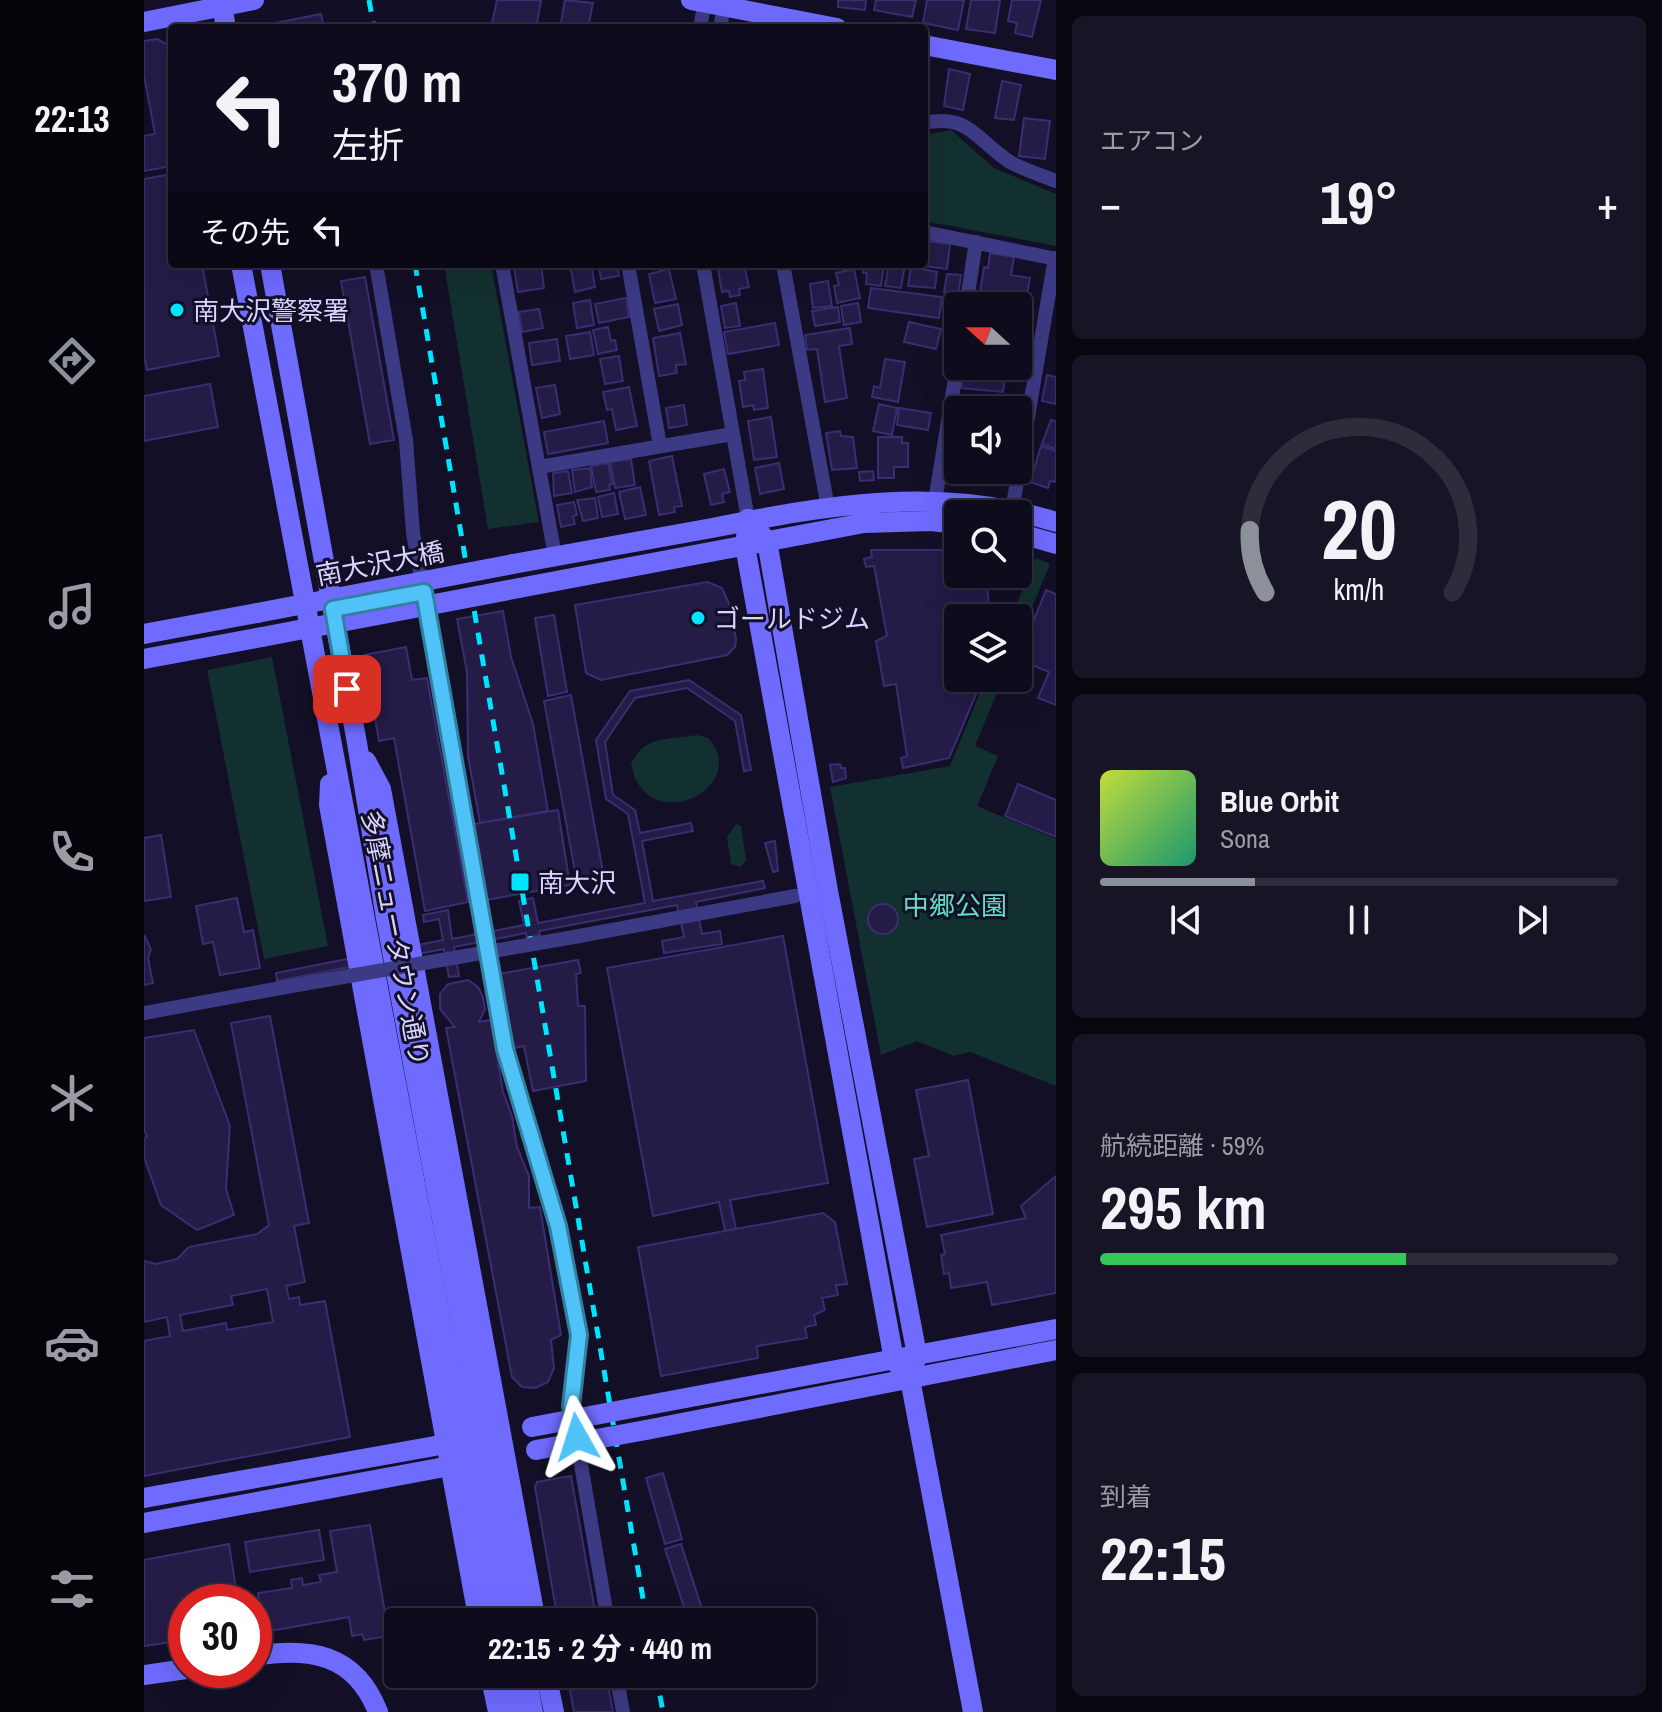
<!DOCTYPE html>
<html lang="ja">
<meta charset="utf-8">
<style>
:root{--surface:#0e0b1c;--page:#171425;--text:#f1f3f6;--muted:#9b9ba3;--line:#2e2b3b;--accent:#8c9099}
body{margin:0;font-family:"Archivo Narrow","Noto Sans JP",sans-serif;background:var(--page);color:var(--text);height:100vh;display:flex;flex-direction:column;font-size:30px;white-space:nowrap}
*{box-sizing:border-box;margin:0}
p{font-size:26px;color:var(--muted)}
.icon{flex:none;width:44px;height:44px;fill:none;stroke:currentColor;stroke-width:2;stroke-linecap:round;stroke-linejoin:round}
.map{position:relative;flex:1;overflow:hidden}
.sheet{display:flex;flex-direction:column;gap:16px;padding:16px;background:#08060f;width:606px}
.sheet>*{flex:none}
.hud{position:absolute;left:24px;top:24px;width:760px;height:244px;border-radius:8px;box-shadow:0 8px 32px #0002,0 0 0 2px var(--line);background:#0e0b1c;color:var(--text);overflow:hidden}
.needle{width:52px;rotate:291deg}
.fabs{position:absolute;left:800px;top:292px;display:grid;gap:16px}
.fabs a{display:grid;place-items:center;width:88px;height:88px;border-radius:8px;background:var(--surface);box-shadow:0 8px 32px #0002,0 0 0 2px var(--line);font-size:40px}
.speed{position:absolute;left:24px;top:1584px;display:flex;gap:16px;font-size:40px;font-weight:700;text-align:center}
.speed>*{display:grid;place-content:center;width:104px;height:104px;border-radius:50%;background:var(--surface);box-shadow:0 8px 32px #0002,0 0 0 2px var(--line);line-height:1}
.speed .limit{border:12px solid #d22;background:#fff;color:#111}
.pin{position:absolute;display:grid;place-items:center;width:68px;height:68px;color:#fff;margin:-34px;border-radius:16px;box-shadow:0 4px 12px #0006}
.me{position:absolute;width:88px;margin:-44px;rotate:354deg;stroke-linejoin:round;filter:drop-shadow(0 0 6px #0008)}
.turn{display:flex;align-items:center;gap:28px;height:168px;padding:0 32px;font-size:36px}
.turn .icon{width:104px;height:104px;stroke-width:2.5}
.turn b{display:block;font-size:56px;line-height:68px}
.then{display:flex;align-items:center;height:76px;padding:0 32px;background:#0003;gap:16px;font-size:30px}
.big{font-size:60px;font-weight:700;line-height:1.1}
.sheet .card{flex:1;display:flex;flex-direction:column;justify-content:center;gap:12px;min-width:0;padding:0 28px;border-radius:12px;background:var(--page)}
.sheet .dial{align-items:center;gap:0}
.dial svg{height:208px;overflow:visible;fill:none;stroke:var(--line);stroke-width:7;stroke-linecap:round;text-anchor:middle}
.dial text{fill:var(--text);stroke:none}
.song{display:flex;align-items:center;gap:24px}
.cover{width:96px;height:96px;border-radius:12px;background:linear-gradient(135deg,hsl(70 70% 55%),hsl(160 70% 35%))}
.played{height:8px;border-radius:4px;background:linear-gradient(90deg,var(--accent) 30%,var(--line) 30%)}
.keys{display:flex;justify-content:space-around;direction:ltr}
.heat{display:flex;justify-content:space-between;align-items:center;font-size:44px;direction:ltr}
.charge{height:12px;border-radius:6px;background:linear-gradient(90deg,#34c759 59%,var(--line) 0)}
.trip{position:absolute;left:240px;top:1608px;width:432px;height:80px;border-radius:8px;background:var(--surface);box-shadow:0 8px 32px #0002,0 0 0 2px var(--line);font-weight:700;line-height:80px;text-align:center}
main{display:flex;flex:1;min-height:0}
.tabs{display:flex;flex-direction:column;width:144px;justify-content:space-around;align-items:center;background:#06040b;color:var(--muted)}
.tabs .icon{width:56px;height:56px}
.tabs .current{color:var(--accent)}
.tabs b{font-size:36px;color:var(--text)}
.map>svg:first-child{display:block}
.green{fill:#12302f}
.building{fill:#241b47;stroke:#3b2d73;stroke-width:2;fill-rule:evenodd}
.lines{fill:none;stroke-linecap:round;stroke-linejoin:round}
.street{stroke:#3d3a85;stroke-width:14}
.secondary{stroke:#6f6bff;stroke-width:20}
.rail{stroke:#00e5ff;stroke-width:5;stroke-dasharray:12 10;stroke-linecap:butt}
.street-bridge{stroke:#3d3a85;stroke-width:14}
.secondary-bridge{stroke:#6f6bff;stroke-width:20}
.route-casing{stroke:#337fa1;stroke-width:20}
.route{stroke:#4fc3f7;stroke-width:14}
.poi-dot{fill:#00e5ff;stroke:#130f26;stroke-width:3}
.labels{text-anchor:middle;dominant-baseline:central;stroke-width:6;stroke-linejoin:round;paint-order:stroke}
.poi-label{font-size:26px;fill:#d9d4ff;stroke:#130f26;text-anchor:start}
.street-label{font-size:26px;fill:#d9d4ff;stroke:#130f26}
.park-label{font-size:26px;fill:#5fe0c0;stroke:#130f26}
</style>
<main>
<nav class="tabs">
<b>22:13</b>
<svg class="icon current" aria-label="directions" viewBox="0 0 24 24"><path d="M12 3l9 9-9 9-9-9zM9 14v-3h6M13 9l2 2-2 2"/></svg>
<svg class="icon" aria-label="music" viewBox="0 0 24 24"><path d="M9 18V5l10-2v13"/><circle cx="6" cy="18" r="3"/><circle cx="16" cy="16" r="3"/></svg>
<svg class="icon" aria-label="phone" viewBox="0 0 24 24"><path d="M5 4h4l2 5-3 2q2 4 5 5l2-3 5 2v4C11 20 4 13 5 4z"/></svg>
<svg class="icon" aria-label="climate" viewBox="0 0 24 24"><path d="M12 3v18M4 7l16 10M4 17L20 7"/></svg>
<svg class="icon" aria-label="car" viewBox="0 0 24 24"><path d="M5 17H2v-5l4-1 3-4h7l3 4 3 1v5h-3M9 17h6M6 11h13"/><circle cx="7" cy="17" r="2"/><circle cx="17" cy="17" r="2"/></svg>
<svg class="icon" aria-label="filters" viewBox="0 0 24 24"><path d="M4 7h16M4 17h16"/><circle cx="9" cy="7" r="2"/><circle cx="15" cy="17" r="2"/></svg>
</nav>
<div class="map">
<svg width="912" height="1712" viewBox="0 0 912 1712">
<rect width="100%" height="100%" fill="#130f26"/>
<g class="green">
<path d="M807,130L850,168L912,194V246L780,221V135Z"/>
<path d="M300,264H347L395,522L344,529Z"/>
<path d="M892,558L906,564L874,641V618H867Z"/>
<path d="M128,657L184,946L120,959L63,670Z"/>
<path d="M842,678H859L831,746L854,756L833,806L912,839V1086L826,1052L810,1056L773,1041L737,1055L686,787L806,766Z"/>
<path d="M553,735L564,738C605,782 521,831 493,782C490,777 489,770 487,764C500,735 524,740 553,735Z"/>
<path d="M592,824L597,826L602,860L597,867L587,864L583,837Z"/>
</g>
<g class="building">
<path d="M353,0H397L392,28H347Z"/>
<path d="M421,0L449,3L444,28H416Z"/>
<path d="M694,0H722L721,10L694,7Z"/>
<path d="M732,0H772L768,17L730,10Z"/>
<path d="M783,0H820L814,30L779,23Z"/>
<path d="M827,0H856L851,33L822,29Z"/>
<path d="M868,0H897L888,37L871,33L873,23L864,21Z"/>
<path d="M177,14L180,28H125L127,24Z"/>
<path d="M13,39L28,47V166L0,171V136L11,134L0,75V41Z"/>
<path d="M805,69L826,74L819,110L800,106Z"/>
<path d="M858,81L877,85L870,120L851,118Z"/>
<path d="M880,118L906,121L901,159L875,156Z"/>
<path d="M28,174V264H58L75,356L3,370L0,356V179Z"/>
<path d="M782,241L806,244L803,269L779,266Z"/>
<path d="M846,253L870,257L867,275L886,278L882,299L862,296L860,306H830L834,305L840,267L844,268Z"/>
<path d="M386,264H397L400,288L374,292L370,267Z"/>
<path d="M426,264H447L451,287L431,292Z"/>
<path d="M454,264H473L475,276L457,279Z"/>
<path d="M573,264H600L605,287L595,289L596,295L586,297L585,291L578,292Z"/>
<path d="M720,264H740L737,286L722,284L723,273H719Z"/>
<path d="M745,264H761L757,288L741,286Z"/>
<path d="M767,267L793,272L791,288L764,286Z"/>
<path d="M525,269L532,299L511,303L505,274Z"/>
<path d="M710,269L716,298L693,303L690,286L695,285L692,273Z"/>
<path d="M803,274L817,275L814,295L800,292Z"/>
<path d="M221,277L250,440L226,444L197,281Z"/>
<path d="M684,281L688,306L669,308L666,284Z"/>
<path d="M727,288L798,297L795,318L724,308Z"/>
<path d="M482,298L485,317L455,323L451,304Z"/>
<path d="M446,300L450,325L433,328L429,303Z"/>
<path d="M592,303L596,326L581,328L577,306Z"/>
<path d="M714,303L717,322L700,325L697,306Z"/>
<path d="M534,304L538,325L515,331L510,309Z"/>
<path d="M694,307L696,322L671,326L668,311Z"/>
<path d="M395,309L399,328L378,332L375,312Z"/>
<path d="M765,322L797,329L792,349L760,342Z"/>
<path d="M631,323L635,345L584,354L580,332Z"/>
<path d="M464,327L467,341L471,340L473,350L454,354L449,330Z"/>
<path d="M706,328L708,344L695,346L703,398L681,402L673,349L663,350L661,335Z"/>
<path d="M446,332L450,355L426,359L422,336Z"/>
<path d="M536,333L542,364L532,365L533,373L515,376L509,338Z"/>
<path d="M413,339L416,361L388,365L385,343Z"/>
<path d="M475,356L479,381L461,384L456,359Z"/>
<path d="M741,359L761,362L754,402L728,397L730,386L736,388Z"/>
<path d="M820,366H863L859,392L817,388Z"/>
<path d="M619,369L624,408L610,410L609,405L599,407L595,381L601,380L600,372Z"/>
<path d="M903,375L912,377V404L898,401Z"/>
<path d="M66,384L74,427L0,441V396Z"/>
<path d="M411,385L416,414L398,418L392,388Z"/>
<path d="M485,387L493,426L472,430L468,409L463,410L459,392Z"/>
<path d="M834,395L857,398L855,410H832Z"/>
<path d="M735,404L753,408L748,435L729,431Z"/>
<path d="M540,405L543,425L525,428L522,408Z"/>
<path d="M755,408L787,413L784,430L753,425Z"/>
<path d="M627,417L633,457L610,460L604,421Z"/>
<path d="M907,420L912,421V449L898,444Z"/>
<path d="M460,421L464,443L404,454L400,432Z"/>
<path d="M696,431L697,436L709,437L713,468L688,470L682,433Z"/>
<path d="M734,437H758V443H764V467H750V478H734Z"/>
<path d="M809,440L814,441V470H829L827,484L807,481L808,475L804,474Z"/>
<path d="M897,446L912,451V482L906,481L904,488L886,482Z"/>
<path d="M528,456L538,506L530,507L531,512L515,515L505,461Z"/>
<path d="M487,459L491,485L471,488L466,462Z"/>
<path d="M464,463L468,484L465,485L466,490L452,492L447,466Z"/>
<path d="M635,463L640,489L616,494L611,468Z"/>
<path d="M446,468L448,487L431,492L428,470Z"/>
<path d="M580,469L586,492L578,494L580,502L567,505L560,474Z"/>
<path d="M839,470H862L861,479L851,477L850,483L837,480Z"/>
<path d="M424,471L428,493L410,496L409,473Z"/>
<path d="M729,471L730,480L716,481L715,472Z"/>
<path d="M496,487L502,515L481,519L475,492Z"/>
<path d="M470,493L474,514L458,517L454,497Z"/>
<path d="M451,498L454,518L439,521L433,500Z"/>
<path d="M430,502L433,515L429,516L431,524L417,527L413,505Z"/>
<path d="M727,550H814V574H842L846,618H814V678H839L805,758L759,768L757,758L763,756L752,684L740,686L732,641L743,636L730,566L722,567L720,559L728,557Z"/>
<path d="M563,582L578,588L587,608L592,639L591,647L583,655L457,680L442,673L431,605Z"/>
<path d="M902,590L912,594V705L894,698L905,672L874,659Z"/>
<path d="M359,611L367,657L389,724L404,811L336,823L324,756L323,672L313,619Z"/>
<path d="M410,615L423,692L404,696L391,618Z"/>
<path d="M262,647L268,680L283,678L324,902L281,911L250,738L235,741L220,655Z"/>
<path d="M545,680L597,715L607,770L600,771L591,721L543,688L491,698L461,742L469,795L491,810L496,833L547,823L549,831L498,841L509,901L619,881L621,888L552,902L558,934L576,931L578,944L520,953L518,941L540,937L533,905L395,931L396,935L383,938L382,933L310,947L315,976L305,977L300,949L133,981L132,973L299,940L295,919L280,922L279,915L304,910L308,939L380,925L375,901L389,898L394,923L501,903L484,814L462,799L452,740L486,691Z"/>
<path d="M427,695L460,878L433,883L400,701Z"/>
<path d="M696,764L697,768H701L702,778L689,782L686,765Z"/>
<path d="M874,784L912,800V837L861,816Z"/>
<path d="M414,810L426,885L342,900L330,824Z"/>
<path d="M17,835L27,897L0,901V838Z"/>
<path d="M631,841L634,871L629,872L621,843Z"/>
<path d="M93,898L100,932L109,930L116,968L76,975L69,942L59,944L52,906Z"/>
<circle cx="739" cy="919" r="15"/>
<path d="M0,935L7,949L4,958L9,983L0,985Z"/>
<path d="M639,936L684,1183L586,1200L592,1229L581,1231L575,1202L509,1216L463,968Z"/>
<path d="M434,960L437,973L432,974L434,1006H441L442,1081L389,1091L380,1046L371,1048L354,974Z"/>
<path d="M324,980L334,987L339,997L341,1009L335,1022L347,1020L359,1092L368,1116L373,1147L385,1176V1208L396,1207L417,1335L407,1340L410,1368L404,1382L391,1388L378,1387L368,1377L302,1028L311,1027L296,1009V994L304,984Z"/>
<path d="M126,1016L165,1223L150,1226L161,1282L142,1286L145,1299L155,1297L156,1305L181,1301L206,1437L0,1476V1341L26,1336L23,1317L0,1322V1261L12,1264L33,1259L45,1247L113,1234L125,1225L87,1023ZM123,1289L129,1322L83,1330L82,1323L39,1331L36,1315L89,1305L87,1296Z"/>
<path d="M50,1030L86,1126L82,1189L90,1215L53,1230L17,1205L0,1157V1138L3,1137L0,1129V1038Z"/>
<path d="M824,1080L849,1214L783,1227L770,1159L785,1156L772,1090Z"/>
<path d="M912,1176V1293L848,1305L843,1282L807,1288L805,1273L800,1274L797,1255L801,1254L797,1235L882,1218L877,1206Z"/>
<path d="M679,1213L691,1222L703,1284L692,1285L694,1295L678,1298L681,1310L670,1315L672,1325L661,1327L663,1338L613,1346L614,1358L517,1376L494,1247Z"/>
<path d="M519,1473L538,1539L521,1544L502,1478Z"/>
<path d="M427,1476L453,1622H414L391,1487L393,1482Z"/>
<path d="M226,1525L245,1636L220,1640L218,1634L208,1636L205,1617L120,1632L114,1593L148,1588L147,1580L158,1578L159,1585L177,1582L175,1575L193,1572L186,1531Z"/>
<path d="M175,1530L180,1560L106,1572L101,1542Z"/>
<path d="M85,1544L94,1602H42V1640L0,1646V1560Z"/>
<path d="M537,1544L562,1621L558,1622H545L521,1549Z"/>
<path d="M423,1674H462L469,1712H430Z"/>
</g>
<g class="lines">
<g class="street">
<path d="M556,28L561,0"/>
<path d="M576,28L581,0"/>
<path d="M780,123C825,113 832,140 866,162C880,170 897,175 912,181"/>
<path d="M780,232L912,259"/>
<path d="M232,264L262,440L269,533L361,1049L414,1226L435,1335L427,1406L464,1622"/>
<path d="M358,264L411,556"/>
<path d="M484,264L516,446"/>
<path d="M559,264L604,519"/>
<path d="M639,264L684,508"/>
<path d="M822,306L832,242"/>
<path d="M395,467L589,434"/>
<path d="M791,501L814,360"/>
<path d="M868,511L911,258"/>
<path d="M189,609L280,592"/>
<path d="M430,937L651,896"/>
<path d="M0,1013L153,985"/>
<path d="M472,1674L479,1712"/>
</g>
<g class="secondary">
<path d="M77,0L82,28"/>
<path d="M547,0L693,28"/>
<path d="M0,22L110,0"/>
<path d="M780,45L912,70"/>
<path d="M97,264L354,1622"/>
<path d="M126,264L213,743L242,918L373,1622"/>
<path d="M604,519L623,541L684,891L773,1355L766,1379L829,1712"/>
<path d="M604,519L601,546L750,1360L766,1379"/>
<path d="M874,533L912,544"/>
<path d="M369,564C436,552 502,540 568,528C684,505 796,485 912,522"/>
<path d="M375,588L720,523L787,521L814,524"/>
<path d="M0,634L113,613"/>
<path d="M0,659L118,637"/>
<path d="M222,761L237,789L392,1622"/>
<path d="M186,784L185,805L335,1622"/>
<path d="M499,1406L912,1329"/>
<path d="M502,1430L912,1350"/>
<path d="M0,1498L302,1444"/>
<path d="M0,1523L306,1466"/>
<path d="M110,1656C165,1647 211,1653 234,1712"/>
<path d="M346,1674L354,1712"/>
<path d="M364,1674L371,1712"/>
<path d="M382,1674L389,1712"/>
<path d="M402,1674L410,1712"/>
<path d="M0,1675L42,1669"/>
</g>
<g class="rail">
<path d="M225,0L230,28"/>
<path d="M271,264L503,1622"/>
<path d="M512,1674L519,1712"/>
</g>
<path class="street-bridge" d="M153,985L430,937"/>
<g class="secondary-bridge">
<path d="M113,613L369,564"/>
<path d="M118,637L375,588"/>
<path d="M388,1427L499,1406"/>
<path d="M302,1444L356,1433"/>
<path d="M392,1450L502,1430"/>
<path d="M306,1466L360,1456"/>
</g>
</g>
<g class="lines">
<g class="route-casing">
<path id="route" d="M203,689L189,609L280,592L361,1049L414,1226L435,1335L427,1406L433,1437"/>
</g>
<use href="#route" class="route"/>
</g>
<g class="poi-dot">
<circle cx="33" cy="310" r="8"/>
<circle cx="554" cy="618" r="8"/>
<rect x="366" y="872" width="20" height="20" rx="4"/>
</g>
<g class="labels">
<g class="poi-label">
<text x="49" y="310">南大沢警察署</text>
<text x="570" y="618">ゴールドジム</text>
<text x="394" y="882">南大沢</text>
</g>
<g class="street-label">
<text transform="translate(236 563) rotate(-11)">南大沢大橋</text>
<text transform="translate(252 938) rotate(79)">多摩ニュータウン通り</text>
</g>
<g class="park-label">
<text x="811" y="905">中郷公園</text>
</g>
</g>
</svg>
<div class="fabs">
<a><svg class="needle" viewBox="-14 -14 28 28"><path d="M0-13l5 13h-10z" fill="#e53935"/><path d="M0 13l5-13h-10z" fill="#9b9ba3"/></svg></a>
<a><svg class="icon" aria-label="sound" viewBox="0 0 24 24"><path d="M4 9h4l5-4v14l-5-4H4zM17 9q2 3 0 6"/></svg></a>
<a><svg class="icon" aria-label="search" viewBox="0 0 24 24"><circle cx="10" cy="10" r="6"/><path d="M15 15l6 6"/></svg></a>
<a><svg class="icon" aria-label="layers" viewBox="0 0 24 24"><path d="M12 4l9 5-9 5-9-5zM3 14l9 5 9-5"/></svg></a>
</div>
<div class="speed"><div class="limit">30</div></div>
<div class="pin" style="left:203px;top:689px;background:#d93025"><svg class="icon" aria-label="arrive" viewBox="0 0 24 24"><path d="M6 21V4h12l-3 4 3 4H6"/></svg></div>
<svg class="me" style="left:433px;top:1437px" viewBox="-20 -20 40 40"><path d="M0-17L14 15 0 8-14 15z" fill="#4fc3f7" stroke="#fff" stroke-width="4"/></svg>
<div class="trip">22:15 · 2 分 · 440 m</div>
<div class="hud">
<div class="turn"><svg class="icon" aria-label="left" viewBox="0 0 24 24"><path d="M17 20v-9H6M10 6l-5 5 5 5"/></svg><div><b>370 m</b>左折</div></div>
<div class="then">その先<svg class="icon" aria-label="left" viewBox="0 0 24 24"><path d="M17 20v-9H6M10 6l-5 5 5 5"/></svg></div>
</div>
</div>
<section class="sheet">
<div class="card"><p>エアコン</p>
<div class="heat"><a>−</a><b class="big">19°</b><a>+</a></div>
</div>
<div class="card dial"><svg viewBox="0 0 100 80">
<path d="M14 69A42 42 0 1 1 86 69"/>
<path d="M14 69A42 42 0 0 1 8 45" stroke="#8c9099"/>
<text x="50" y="56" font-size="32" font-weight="700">20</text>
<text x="50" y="72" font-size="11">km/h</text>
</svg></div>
<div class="card">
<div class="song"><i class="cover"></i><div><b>Blue Orbit</b><p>Sona</p></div></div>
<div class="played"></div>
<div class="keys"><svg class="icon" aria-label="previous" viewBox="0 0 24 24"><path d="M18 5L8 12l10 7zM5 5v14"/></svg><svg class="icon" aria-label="pause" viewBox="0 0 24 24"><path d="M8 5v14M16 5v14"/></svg><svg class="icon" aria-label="next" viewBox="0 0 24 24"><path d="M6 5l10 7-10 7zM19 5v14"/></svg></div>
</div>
<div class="card"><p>航続距離 · 59%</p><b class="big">295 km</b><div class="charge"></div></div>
<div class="card"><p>到着</p><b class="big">22:15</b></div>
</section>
</main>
